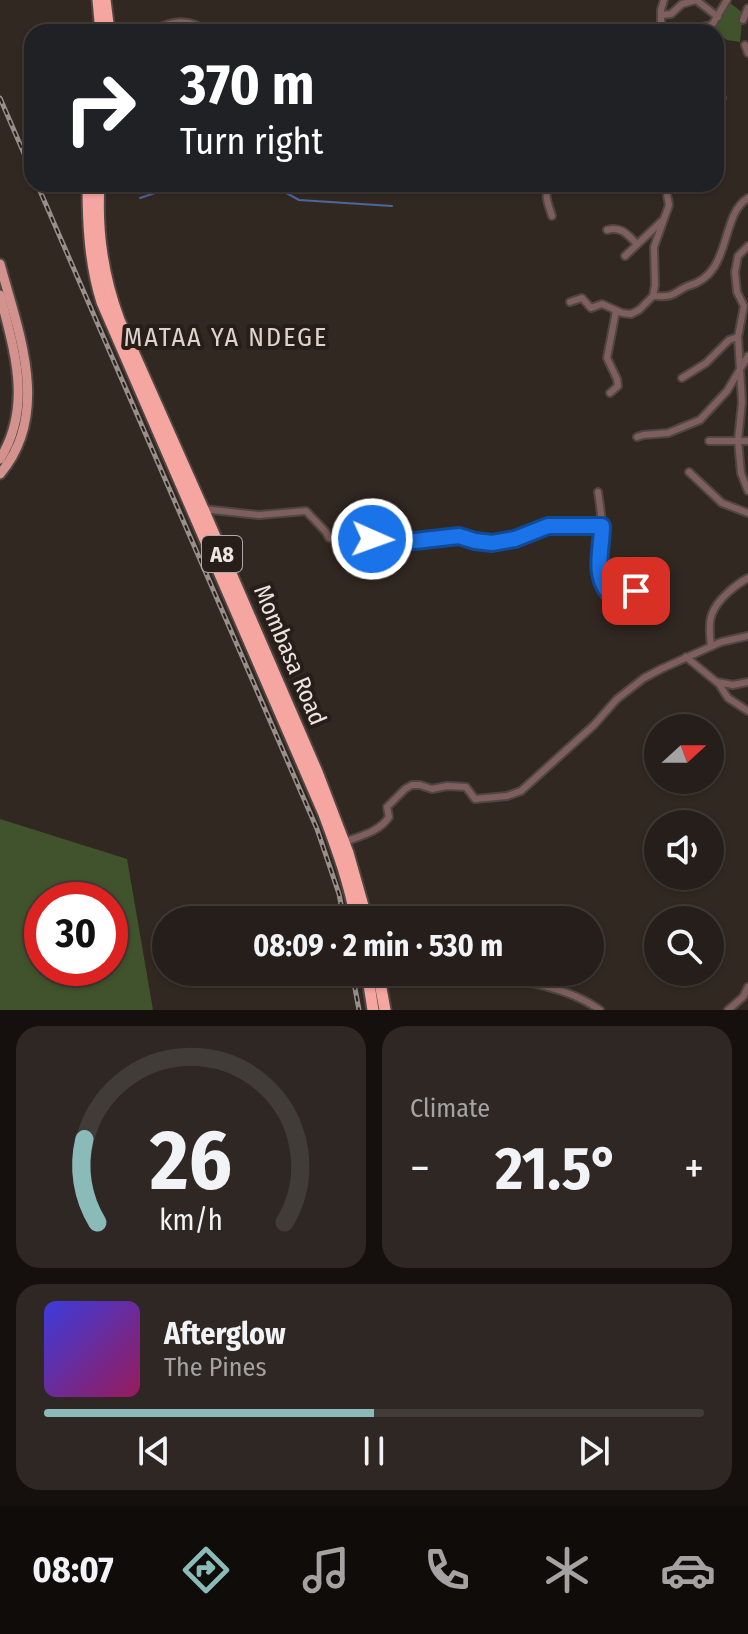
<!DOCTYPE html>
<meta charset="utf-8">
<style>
:root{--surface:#261e1a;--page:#2e2723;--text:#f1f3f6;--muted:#a4a2a2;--line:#423c39;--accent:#8bbbb9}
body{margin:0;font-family:"Fira Sans Condensed",sans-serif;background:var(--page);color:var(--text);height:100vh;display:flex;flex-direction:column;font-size:30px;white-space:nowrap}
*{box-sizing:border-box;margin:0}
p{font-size:26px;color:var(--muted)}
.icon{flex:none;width:44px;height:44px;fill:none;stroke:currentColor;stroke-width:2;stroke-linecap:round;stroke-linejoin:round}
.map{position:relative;height:1010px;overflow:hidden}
.side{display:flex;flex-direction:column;gap:16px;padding:16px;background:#15100e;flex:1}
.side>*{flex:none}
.guide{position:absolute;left:24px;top:24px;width:700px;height:168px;border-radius:24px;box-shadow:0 2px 6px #0004,0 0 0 2px var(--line);background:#202124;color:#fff;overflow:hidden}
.needle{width:52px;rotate:69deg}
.controls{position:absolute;left:644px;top:714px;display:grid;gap:16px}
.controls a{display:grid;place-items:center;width:80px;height:80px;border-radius:50%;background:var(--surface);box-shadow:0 2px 6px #0004,0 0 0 2px var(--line);font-size:40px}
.speed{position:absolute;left:24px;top:882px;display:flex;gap:16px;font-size:40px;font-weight:700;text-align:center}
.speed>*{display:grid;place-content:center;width:104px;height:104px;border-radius:50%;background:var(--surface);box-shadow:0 2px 6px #0004,0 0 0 2px var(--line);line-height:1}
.speed .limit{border:12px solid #d22;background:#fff;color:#111}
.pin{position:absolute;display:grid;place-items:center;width:68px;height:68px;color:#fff;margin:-34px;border-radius:16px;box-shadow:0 4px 12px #0006}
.me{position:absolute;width:88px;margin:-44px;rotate:92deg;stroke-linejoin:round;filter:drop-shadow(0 0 6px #0008)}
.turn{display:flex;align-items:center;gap:28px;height:168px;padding:0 24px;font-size:36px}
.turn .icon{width:104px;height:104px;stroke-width:2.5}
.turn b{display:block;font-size:56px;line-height:68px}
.big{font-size:60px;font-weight:700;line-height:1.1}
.side .tile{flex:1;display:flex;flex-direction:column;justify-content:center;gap:12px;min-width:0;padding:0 28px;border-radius:24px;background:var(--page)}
.side .dial{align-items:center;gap:0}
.dial svg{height:208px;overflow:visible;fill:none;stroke:var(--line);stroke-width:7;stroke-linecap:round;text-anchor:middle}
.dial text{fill:var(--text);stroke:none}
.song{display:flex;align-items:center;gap:24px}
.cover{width:96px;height:96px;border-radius:12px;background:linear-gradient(135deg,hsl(240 70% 55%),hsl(330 70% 35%))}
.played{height:8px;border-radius:4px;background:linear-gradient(90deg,var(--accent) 50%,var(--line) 50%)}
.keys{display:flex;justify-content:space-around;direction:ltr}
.heat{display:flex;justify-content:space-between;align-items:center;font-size:44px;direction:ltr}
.side .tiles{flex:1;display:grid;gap:16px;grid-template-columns:1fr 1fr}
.tile:last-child{grid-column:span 2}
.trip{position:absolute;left:152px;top:906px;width:452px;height:80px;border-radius:40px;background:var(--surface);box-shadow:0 2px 6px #0004,0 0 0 2px var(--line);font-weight:700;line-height:80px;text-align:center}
.tab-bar{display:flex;height:128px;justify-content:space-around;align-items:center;background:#0f0c0a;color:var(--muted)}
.tab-bar .icon{width:56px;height:56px}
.tab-bar .on{color:var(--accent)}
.tab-bar b{font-size:36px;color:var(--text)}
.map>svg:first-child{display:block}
.green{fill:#41532c;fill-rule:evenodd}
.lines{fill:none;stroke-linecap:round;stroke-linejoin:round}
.stream{stroke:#4a679f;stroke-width:2}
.minor-casing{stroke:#504641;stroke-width:10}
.major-casing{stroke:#504641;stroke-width:13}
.highway-casing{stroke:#504641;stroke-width:15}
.minor{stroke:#7f5f5d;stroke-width:6}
.major{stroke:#d4928e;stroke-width:9}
.highway{stroke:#f6a6a1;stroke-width:11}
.rail-casing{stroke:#988f8b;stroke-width:5}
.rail{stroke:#281e19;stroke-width:2;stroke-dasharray:6;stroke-linecap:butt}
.route-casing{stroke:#114b97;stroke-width:20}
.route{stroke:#1a73e8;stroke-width:14}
.labels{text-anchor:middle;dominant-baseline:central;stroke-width:8;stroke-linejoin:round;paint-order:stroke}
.shield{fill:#281e19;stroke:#b1a9a6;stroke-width:2}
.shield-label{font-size:22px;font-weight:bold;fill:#ece5e2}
.street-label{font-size:24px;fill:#ece5e2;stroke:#281e19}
.neighbourhood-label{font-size:26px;letter-spacing:2px;fill:#dfd2cb;stroke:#281e19}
</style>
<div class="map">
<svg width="748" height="1010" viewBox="0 0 748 1010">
<rect width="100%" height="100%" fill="#322822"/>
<g class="green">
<path d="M730,3L743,13L740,42L727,40L711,28Z"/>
<path d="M0,819L127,859L153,1010H0ZM42,900H110V968H42Z"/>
</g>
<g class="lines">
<g class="stream">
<path d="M270,184L299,200L392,206"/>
<path d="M140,198L182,184"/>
</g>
<g class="minor-casing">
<g id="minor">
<path d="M696,0L718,17"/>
<path d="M661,15L671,14L682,4L696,0"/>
<path d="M743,20L748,8"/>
<path d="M685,31L712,25L727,0"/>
<path d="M151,32C169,21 190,17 207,32"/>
<path d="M661,32V10L664,0"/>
<path d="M745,45L748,53"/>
<path d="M716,97L722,98"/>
<path d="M551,184C542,192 549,206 552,216"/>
<path d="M607,230C621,226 627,234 637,244"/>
<path d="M748,246L738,256L735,272L737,292L744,306L738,337L742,402L738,440L741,473L748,491"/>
<path d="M625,256L662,221"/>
<path d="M653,296C659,296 666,297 671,295C677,293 682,288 688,286C733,274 719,216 748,198"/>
<path d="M570,302L582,298L591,308L602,304L622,313L631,314L639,310L653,296L655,285L654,247L669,205L665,184"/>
<path d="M682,378L706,363L729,340L738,337"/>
<path d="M610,393L618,386L617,379L607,358L616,311"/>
<path d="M637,437L643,435L668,433L700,420L727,391L748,356"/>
<path d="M709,441H748"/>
<path d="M689,472L722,503L748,513"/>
<path d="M598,492C600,505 602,517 602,530C602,558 590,587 622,603L641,588L651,587"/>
<path d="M203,509L259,515L306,511L326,532L329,538L340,540L415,541L459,536L492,543L515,539L548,526H602"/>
<path d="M711,646C710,637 708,624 712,614C717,600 735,585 748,578"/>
<path d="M686,657L719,684L728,698L748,711"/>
<path d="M717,682L733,685L748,682"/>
<path d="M344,842C360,836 379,832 389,817L387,807L405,789L412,785H420L432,789L447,786L466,787L475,799L507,796L521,791L594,725L617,699L644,678L661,669L721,642L748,636"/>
<path d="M459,972C505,979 561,982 600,1010"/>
<path d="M379,976L399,972"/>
<path d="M728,1010L743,997L748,987"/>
</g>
</g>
<g class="major-casing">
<g id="major">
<path d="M0,264C18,331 52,413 0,474"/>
<path d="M0,295C14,350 33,406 0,459"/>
</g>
</g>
<g class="highway-casing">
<g id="highway">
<path d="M98,0L101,32"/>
<path d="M105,0L109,32"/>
<path d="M88,184C88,224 90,264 102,302L324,814C337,849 350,884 356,920"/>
<path d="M99,184C96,230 103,277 119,320L203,509L317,772L348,853L367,920"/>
<path d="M367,972L373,1010"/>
<path d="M378,972L385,1010"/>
</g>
</g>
<use href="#minor" class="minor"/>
<use href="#major" class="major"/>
<use href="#highway" class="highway"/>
<g class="rail-casing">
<g id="rail">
<path d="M0,98L32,172"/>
<path d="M37,184L317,829L339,894L344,920"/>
<path d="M352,972L359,1010"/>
</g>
</g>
<use href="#rail" class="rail"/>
</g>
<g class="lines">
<g class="route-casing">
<path id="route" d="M372,539L415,541L459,536L475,541L492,543L515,539L548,526H602C602,549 593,573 608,592C614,598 617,601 625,602L636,591"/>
</g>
<use href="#route" class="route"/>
</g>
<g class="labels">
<rect class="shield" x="202" y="536" width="40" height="36" rx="6"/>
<g class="shield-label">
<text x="222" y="554">A8</text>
</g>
<g class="street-label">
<text transform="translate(290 655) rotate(67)">Mombasa Road</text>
</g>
<g class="neighbourhood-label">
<text x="226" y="337">MATAA YA NDEGE</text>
</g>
</g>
</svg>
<div class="controls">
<a><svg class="needle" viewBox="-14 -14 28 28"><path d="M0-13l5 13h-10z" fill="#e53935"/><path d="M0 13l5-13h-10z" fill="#a4a2a2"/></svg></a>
<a><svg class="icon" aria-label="sound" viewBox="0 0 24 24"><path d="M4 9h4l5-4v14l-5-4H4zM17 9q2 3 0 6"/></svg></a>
<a><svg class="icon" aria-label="search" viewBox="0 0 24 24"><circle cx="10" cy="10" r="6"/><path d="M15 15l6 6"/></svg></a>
</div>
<div class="speed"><div class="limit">30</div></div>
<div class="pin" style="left:636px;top:591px;background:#d93025"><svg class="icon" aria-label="arrive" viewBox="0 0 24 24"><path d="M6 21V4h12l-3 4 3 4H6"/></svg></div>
<svg class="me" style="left:372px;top:539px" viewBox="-20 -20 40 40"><circle r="17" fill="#1a73e8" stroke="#fff" stroke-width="3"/><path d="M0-11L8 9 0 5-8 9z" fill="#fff"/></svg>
<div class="trip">08:09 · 2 min · 530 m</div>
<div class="guide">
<div class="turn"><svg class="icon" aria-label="right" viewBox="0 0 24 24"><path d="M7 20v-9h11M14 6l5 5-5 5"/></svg><div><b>370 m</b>Turn right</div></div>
</div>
</div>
<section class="side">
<div class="tiles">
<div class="tile dial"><svg viewBox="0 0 100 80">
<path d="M14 69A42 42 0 1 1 86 69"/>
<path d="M14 69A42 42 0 0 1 9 37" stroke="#8bbbb9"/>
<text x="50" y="56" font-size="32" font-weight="700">26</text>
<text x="50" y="72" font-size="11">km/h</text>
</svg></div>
<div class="tile"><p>Climate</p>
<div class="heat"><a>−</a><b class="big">21.5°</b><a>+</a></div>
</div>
<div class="tile">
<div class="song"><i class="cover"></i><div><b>Afterglow</b><p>The Pines</p></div></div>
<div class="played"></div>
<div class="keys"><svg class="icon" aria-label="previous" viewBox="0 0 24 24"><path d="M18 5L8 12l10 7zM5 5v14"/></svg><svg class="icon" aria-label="pause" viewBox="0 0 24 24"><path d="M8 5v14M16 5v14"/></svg><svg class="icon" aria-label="next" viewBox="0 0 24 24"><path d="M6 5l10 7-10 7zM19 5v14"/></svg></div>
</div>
</div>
</section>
<nav class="tab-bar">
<b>08:07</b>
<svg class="icon on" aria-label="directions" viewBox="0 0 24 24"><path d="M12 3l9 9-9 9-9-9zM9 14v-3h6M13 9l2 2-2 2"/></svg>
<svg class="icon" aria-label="music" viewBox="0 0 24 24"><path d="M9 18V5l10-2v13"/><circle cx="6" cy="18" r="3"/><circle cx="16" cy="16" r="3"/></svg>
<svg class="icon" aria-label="phone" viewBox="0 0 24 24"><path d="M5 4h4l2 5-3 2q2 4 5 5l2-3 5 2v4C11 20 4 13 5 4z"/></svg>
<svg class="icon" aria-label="climate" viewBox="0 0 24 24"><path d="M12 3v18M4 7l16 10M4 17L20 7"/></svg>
<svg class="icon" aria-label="car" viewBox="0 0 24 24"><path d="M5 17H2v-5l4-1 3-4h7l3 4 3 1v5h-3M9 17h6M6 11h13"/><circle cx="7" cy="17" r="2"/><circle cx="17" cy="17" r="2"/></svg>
</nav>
